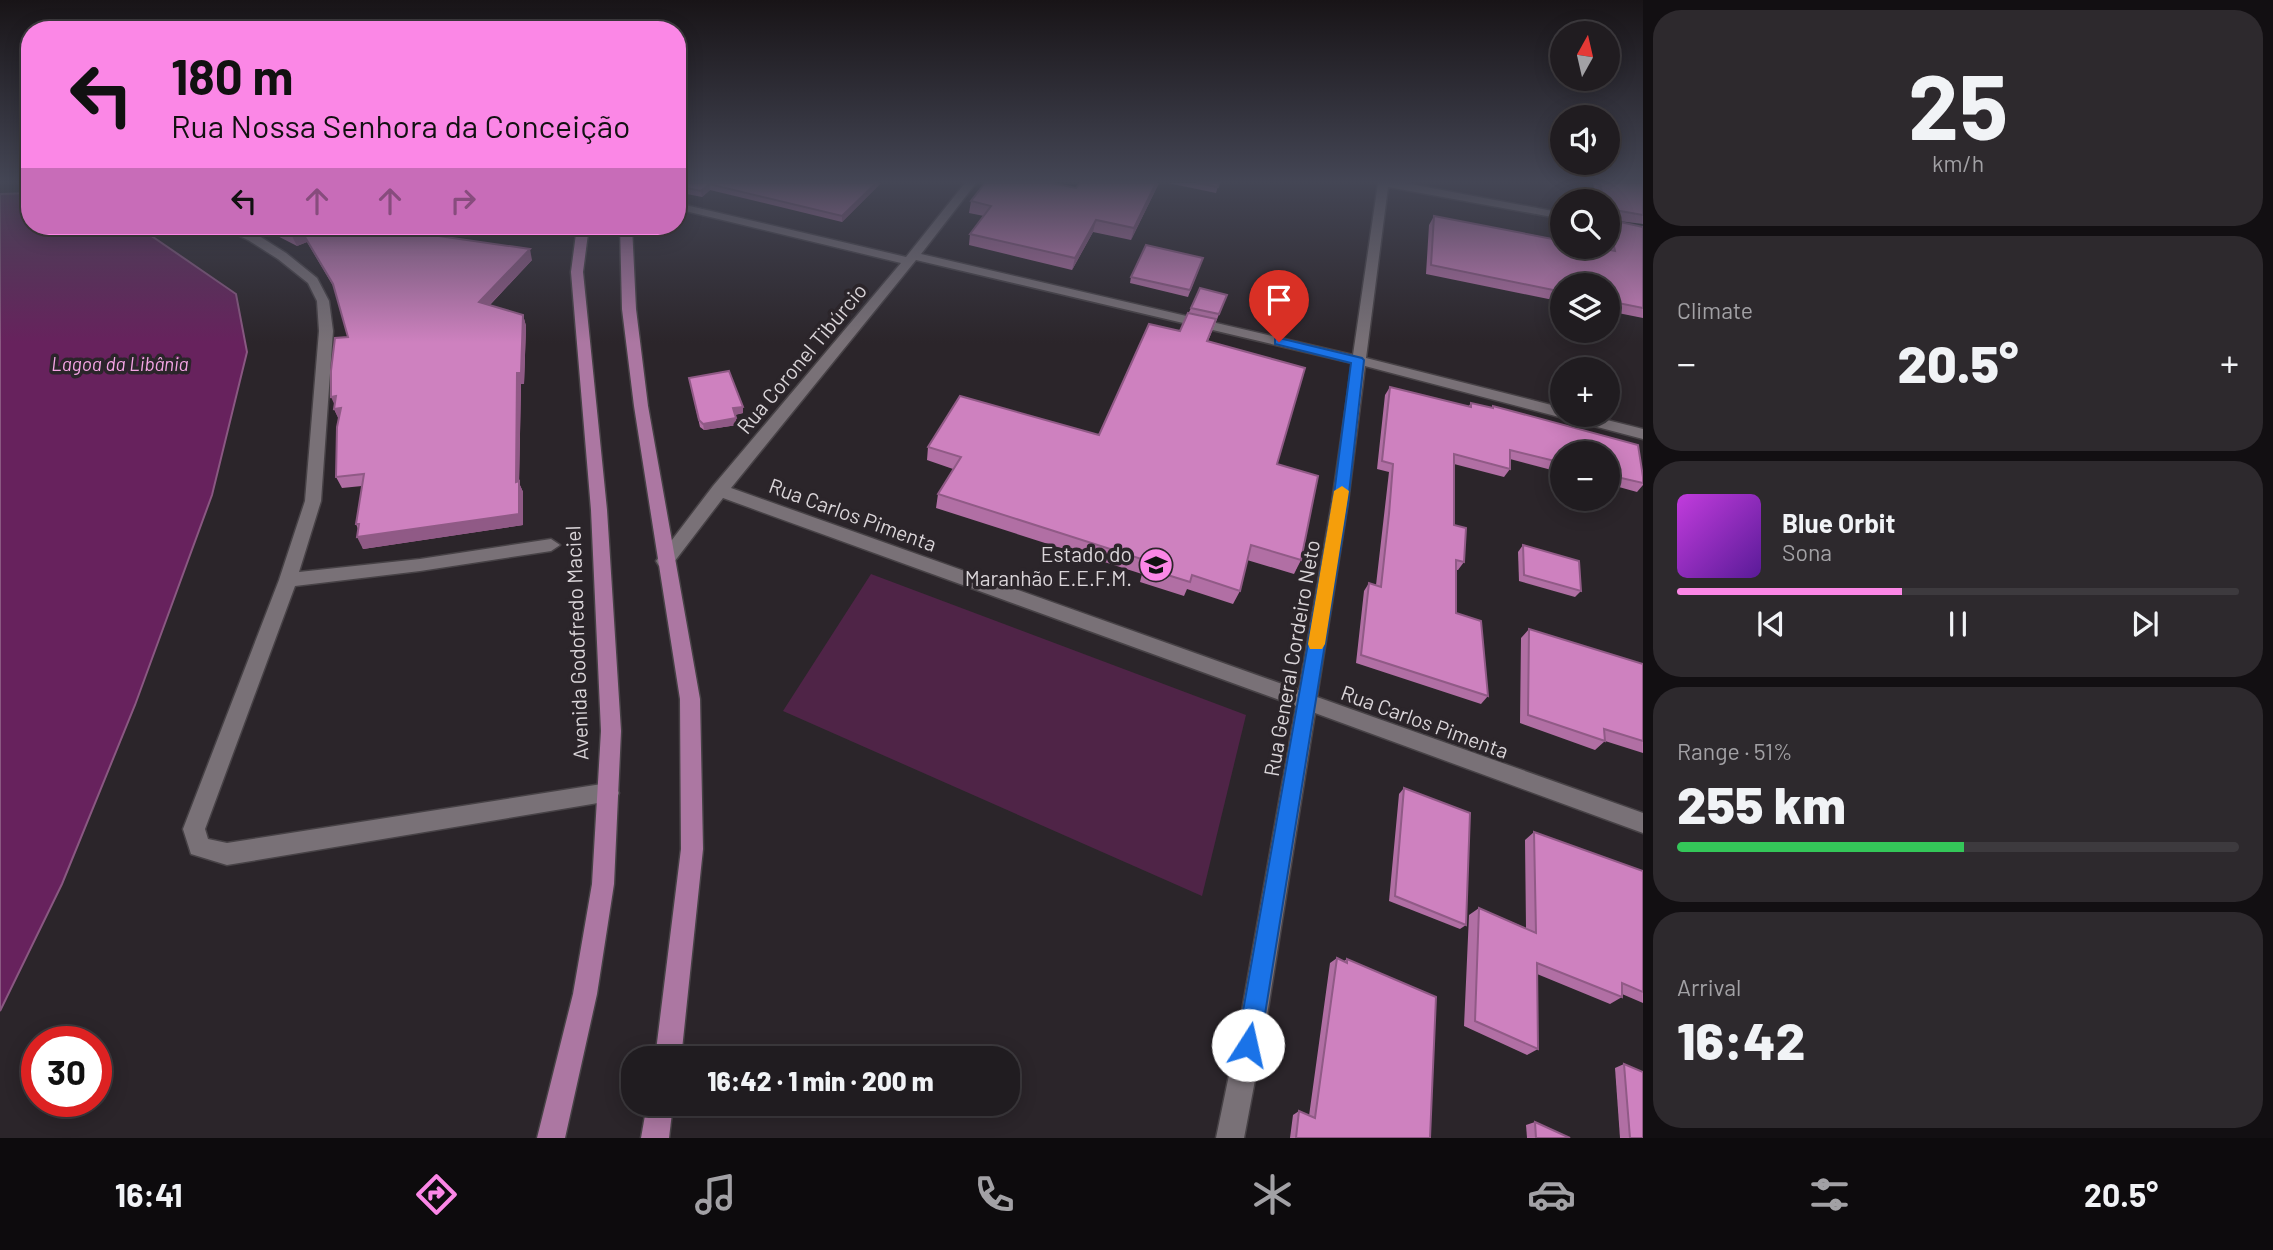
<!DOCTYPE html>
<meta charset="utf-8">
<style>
:root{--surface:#201c20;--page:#2d292d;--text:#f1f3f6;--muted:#a2a1a5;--line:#3d3a3e;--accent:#fb87e6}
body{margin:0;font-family:Barlow,sans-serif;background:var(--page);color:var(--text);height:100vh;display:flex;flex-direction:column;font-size:26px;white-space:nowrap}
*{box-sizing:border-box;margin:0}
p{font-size:23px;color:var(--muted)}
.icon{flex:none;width:38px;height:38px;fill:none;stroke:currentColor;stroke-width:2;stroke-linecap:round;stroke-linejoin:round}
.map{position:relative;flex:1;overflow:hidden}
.sheet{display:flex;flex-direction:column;gap:10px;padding:10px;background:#120f12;width:630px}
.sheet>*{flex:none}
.banner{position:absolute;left:21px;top:21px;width:665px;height:214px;border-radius:28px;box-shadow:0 4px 18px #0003,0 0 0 2px var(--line);background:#fb87e6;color:#111;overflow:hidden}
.needle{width:46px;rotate:8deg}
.tools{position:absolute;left:1550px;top:21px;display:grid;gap:14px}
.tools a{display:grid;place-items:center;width:70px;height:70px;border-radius:50%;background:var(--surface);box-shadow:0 4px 18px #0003,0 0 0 2px var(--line);font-size:35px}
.speed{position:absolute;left:21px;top:1026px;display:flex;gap:14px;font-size:35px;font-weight:700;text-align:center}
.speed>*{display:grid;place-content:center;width:91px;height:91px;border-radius:50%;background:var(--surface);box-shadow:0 4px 18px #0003,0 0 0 2px var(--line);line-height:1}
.speed .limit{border:10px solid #d22;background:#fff;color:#111}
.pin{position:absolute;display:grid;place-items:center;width:60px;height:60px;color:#fff;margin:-72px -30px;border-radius:50% 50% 50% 0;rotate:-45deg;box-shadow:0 0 7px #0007}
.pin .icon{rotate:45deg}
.me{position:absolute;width:77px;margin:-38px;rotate:10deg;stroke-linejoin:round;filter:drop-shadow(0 0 5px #0008)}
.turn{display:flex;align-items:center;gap:24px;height:147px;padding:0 35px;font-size:32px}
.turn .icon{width:91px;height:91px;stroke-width:2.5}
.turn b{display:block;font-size:49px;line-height:60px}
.lanes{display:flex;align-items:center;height:66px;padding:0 35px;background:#0003;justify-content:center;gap:35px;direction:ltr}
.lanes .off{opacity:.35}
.big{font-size:52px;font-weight:800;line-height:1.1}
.sheet .card{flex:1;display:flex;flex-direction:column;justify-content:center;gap:10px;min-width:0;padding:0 24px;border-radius:28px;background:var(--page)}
.sheet .dial{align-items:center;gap:0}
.dial b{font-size:91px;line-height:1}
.song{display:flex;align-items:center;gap:21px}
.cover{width:84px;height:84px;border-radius:10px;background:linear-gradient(135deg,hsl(290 70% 55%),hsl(270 70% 35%))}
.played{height:7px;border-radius:4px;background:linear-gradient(90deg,var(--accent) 40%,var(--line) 40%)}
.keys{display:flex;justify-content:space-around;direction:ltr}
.heat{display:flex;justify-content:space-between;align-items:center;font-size:38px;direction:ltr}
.charge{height:10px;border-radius:5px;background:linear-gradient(90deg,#34c759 51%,var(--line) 0)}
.trip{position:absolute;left:621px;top:1046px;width:399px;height:70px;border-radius:28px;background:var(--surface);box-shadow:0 4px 18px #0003,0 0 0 2px var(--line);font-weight:800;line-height:70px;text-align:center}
.tab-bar{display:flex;height:112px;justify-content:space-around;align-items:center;background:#0d0b0d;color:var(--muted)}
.tab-bar .icon{width:49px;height:49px}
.tab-bar .active{color:var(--accent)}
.tab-bar b{font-size:32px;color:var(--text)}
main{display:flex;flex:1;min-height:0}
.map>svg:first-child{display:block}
.green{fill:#4f2447}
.water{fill:#67225d;stroke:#8a5882;stroke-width:2}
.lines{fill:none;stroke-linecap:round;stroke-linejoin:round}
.minor-casing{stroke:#474246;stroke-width:3}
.major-casing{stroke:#474246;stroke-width:3}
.minor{fill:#797177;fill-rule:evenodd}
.major{fill:#ac77a2;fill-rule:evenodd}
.wall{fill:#b16fa4}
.shaded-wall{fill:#905a86}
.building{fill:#ce81bf;stroke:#905a86;stroke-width:2}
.route{fill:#1a73e8;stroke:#114b97;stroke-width:2}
.slow{fill:#f59e0b}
.labels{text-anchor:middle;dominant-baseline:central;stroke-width:7;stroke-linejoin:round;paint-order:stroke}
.far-water-label{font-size:19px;font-style:italic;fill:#f4a5e4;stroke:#2b252a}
.street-label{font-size:21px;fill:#dad5d9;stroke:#2b252a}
.poi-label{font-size:21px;fill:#dad5d9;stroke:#2b252a;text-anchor:end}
</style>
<main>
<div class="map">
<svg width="1643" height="1138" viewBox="0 0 1643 1138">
<rect width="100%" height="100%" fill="#2b252a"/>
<path class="green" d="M871,574L1246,715L1202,896L783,711Z"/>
<path class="water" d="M30,193V226H137L236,294L247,352L212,495L135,705L62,884L0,1011V194Z"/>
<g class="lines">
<g class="minor-casing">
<g id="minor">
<path d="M965,183H976L921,254L1353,355L1378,183H1405L1563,213V219L1388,187L1366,358L1563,408V415H1587L1643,429V439L1365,366L1348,502L1317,697L1643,813V833L1315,713L1266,1022L1244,1138H1216L1240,1022L1296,706L723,498L671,566H659L656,561L713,486L901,263L677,209V203L906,257ZM916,260L1352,363L1332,502L1299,690L731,488Z"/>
<path d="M219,226H235L256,234L286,253L317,278L329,301L333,331L321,501L299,572L420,559L551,539L560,545L551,551L420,571L295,586L205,829L208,839L227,843L608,783L616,786L619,793L616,800L227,865L191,854L183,829L279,580L305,501L319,331L317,301L308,283L278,259L248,240Z"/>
</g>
</g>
<g class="major-casing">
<g id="major">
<path d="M577,226H589L583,272L607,510L621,731L614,884L597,994L565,1138H537L573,994L592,884L601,731L591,510L571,272Z"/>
<path d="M620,226H632L636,309L648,406L700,699L703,849L681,1059H655L681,849L680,699L634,406L622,309Z"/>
<path d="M647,1104H673L669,1138H641Z"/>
</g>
</g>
<use href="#minor" class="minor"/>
<use href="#major" class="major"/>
</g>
<g class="wall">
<path d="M677,183H881L842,222L710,190L702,197L677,192Z"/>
<path d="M1080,183H1159L1131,240L1093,232L1072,270L969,245L970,234L984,216L969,213L971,201L1076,188Z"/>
<path d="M1168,183H1219L1216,193Z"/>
<path d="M1593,183H1643V224L1611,220L1643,227V318L1608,311V285H1563V302L1426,274L1429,225L1434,216L1607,249V247H1608V201H1597Z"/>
<path d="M258,226H417L404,231L532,260L490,305L523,315L526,326L524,384H521L519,483L523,492V525L363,549L358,529L356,524L362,486L342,488L336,477L339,419L334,409L348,337L335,289L307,242L297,246Z"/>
<path d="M1203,258L1188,297L1130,283L1131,277Z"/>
<path d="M1227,295L1208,341L1277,464L1301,560L1294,574L1247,560L1240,591L1233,604L1187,589L1184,596L1140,582L1142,574L936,508L938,494L953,469L927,460L928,447L1099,435L1180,331L1191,308Z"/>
<path d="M689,378L743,407V413L735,415L737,425L704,430L700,427Z"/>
<path d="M1390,387L1468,407L1471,403L1492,408L1493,406L1638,445L1643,477V485L1637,492L1608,484V453H1563V473L1510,459V469L1504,477L1454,464V525L1466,528L1464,562L1458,570H1456V613L1481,621L1488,696L1481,704L1356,663L1364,591L1369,583L1376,585L1389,472L1377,469L1385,395Z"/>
<path d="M1523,545L1581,591L1575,597L1519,581L1518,552Z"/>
<path d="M1529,629L1643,664V753L1605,741L1595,750L1520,723L1521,638Z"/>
<path d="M1404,788L1466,925L1460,929L1389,901L1399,794Z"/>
<path d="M1534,832L1643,871V1003L1622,994V997L1610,1004L1537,974L1538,1049L1527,1055L1464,1026L1469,915L1479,908L1526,928L1525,840Z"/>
<path d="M1337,958L1344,961L1347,959L1430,1138H1290L1293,1115L1299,1111L1309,1116L1330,963Z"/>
<path d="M1624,1064L1643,1138H1620L1615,1068Z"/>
<path d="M1535,1122L1570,1138H1527L1526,1125Z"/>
</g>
<g class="shaded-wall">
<path d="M876,183H881L842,222V216Z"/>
<path d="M1156,183H1159L1131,240L1134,228Z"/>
<path d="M709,184L710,190L702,197L701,191Z"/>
<path d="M1096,220L1093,232L1072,270L1075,258Z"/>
<path d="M387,226H417L387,238L383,228Z"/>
<path d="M302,232L307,242L297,246L292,236Z"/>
<path d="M530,249L532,260L482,313L479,302Z"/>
<path d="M523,315L526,326L524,384H521L519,483L523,492V525L363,549L357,537L516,482L517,373Z"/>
<path d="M336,396V408L331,397Z"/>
<path d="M743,407V413L733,415V408Z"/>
<path d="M341,408L339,420L334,409Z"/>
<path d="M736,418L737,425L704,430L703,424Z"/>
</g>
<g class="building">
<path d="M677,183H876L842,216L709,184L701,191L677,186Z"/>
<path d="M985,183H1051L1076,188L1080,183H1156L1134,228L1096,220L1075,258L970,234L991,206L971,201Z"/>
<path d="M1197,183H1219L1218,187Z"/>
<path d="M1600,183H1643V215L1614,210L1611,220L1643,227V308L1608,301V285H1563V292L1431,265L1434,216L1563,241V247H1595L1615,251L1608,220V201H1604Z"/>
<path d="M273,226H387L383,228L530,249L479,302L523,315L521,373H517L516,482L519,481V514L357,537L359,524H356L364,474L336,477L337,427L341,408L334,409L336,396L331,397V371L335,338L348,337L333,284L302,232L292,236Z"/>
<path d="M1146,245L1203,258L1190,290L1131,277Z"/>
<path d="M1200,288L1227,295L1219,314L1191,308Z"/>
<path d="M1188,313L1216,319L1207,341L1305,368L1277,464L1318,476L1301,560L1251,545L1240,591L1192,575L1190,582L1145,568L1148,561L938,494L961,457L928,447L960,396L1099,435L1149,324L1180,331Z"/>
<path d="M729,371L743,407L733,408L736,418L703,424L699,420L689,378Z"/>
<path d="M1390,387L1471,407V403L1493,408V406L1638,445L1643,477V483L1608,475V453H1563V463L1510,450V469L1454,454V525L1466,528L1464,562L1456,560V613L1481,621L1488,696L1361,655L1369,583L1381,587L1389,514L1393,464L1382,461Z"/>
<path d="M1523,545L1579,561L1581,591L1524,575Z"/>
<path d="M1529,629L1643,664V741L1604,729L1605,741L1528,715Z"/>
<path d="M1404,788L1470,813L1466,925L1395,896Z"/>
<path d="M1534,832L1643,871V992L1622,983V997L1537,963L1538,1049L1475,1021L1479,908L1536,933Z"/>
<path d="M1337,958L1347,963V959L1436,997L1430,1138H1296L1299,1111L1315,1118Z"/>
<path d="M1624,1064L1643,1072V1138H1630Z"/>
<path d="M1535,1122L1570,1138H1536Z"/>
</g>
<linearGradient id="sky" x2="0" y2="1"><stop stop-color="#181417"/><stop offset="0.53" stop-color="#444655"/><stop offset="1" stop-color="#444655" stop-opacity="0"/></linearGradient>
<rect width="1643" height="343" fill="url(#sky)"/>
<path class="route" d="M1279,338L1362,358L1364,360L1348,502L1260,1045L1257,1053L1248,1057L1240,1053L1237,1045L1333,502L1351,363L1275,344V339Z"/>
<path class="slow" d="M1342,486L1349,491L1325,644L1322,649H1310L1308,644L1334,491Z"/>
<defs>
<g id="school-disc" transform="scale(1.75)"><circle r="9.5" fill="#fb87e6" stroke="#2b252a"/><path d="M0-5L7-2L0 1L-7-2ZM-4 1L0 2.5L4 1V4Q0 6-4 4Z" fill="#111"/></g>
</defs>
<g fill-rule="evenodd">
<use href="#school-disc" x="1156" y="565"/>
</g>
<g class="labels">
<g class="far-water-label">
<text x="120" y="363">Lagoa da Libânia</text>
</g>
<g class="street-label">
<text transform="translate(801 358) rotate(-50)">Rua Coronel Tibúrcio</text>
<text transform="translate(853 514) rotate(20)">Rua Carlos Pimenta</text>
<text transform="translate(576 643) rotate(-92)">Avenida Godofredo Maciel</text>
<text transform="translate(1291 658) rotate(-80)">Rua General Cordeiro Neto</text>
<text transform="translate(1425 721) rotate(20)">Rua Carlos Pimenta</text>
</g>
<g class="poi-label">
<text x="1132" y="553">Estado do<tspan x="1132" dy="24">Maranhão E.E.F.M.</tspan></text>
</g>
</g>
</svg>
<div class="tools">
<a><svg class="needle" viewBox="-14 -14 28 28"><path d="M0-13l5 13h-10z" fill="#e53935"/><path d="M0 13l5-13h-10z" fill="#a2a1a5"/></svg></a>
<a><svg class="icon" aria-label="sound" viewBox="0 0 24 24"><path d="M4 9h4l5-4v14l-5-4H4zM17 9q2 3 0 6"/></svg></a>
<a><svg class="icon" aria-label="search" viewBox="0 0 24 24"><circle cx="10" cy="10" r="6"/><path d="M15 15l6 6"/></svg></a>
<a><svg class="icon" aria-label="layers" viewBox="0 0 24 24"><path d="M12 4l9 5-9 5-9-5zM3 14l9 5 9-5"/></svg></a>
<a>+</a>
<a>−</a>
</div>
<div class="speed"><div class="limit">30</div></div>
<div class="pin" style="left:1279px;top:342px;background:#d93025"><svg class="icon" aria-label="arrive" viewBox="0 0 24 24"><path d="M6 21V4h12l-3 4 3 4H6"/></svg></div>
<svg class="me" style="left:1248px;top:1045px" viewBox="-20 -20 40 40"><circle r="19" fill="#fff"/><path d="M0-13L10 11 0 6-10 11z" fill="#1a73e8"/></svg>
<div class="trip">16:42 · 1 min · 200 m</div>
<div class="banner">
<div class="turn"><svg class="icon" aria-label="left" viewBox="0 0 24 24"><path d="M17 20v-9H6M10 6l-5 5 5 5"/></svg><div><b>180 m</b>Rua Nossa Senhora da Conceição</div></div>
<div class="lanes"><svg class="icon" aria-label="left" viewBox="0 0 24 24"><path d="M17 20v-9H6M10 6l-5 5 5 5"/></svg><svg class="icon off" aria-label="ahead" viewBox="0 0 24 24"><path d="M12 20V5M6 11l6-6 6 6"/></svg><svg class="icon off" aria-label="ahead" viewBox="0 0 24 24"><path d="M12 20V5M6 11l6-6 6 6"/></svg><svg class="icon off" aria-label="right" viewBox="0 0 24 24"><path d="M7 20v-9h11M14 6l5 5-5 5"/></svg></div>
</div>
</div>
<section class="sheet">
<div class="card dial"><b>25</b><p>km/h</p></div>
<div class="card"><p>Climate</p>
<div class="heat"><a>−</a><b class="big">20.5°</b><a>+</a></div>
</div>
<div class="card">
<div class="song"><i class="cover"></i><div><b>Blue Orbit</b><p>Sona</p></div></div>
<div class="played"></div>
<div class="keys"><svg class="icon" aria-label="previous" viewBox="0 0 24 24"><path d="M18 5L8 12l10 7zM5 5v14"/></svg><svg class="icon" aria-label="pause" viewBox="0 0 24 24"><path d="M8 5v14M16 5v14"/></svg><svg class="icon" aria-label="next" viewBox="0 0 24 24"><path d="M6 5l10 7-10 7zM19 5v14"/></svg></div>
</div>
<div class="card"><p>Range · 51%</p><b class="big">255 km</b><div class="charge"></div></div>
<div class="card"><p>Arrival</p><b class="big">16:42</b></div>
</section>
</main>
<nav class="tab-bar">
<b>16:41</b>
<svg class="icon active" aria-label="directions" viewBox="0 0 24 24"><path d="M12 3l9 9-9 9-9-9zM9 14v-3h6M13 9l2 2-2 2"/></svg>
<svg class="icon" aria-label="music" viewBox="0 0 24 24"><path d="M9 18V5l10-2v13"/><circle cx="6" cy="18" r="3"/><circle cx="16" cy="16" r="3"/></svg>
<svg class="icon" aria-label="phone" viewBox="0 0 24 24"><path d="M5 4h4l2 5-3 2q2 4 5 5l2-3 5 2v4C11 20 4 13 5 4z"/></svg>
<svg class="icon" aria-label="climate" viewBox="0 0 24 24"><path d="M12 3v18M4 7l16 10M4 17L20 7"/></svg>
<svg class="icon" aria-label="car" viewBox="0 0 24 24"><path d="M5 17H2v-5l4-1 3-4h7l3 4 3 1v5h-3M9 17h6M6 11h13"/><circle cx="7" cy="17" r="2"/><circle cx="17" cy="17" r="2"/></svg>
<svg class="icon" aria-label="filters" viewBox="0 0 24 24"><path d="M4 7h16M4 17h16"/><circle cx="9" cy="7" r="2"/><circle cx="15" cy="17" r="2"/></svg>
<b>20.5°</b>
</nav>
